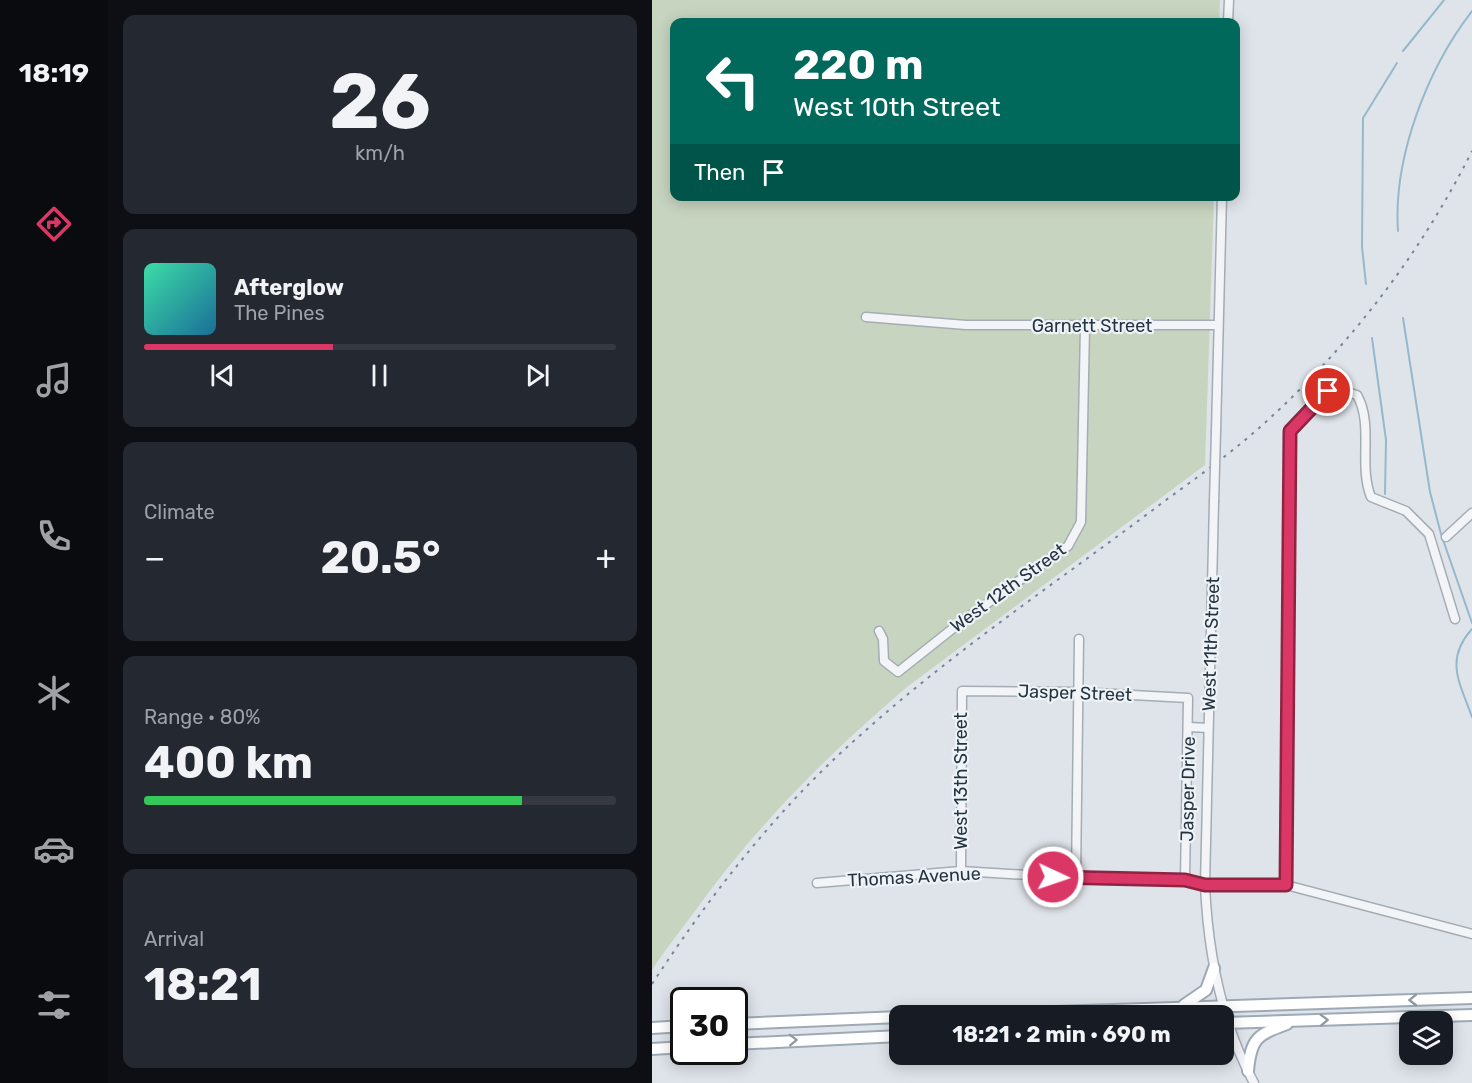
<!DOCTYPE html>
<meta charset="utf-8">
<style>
:root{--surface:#171b24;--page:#242831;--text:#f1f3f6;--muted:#9ea1a6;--line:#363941;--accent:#db3766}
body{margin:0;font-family:Rubik,sans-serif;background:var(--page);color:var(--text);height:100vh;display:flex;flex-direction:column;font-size:22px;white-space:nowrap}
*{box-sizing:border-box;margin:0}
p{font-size:20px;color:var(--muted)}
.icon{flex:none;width:33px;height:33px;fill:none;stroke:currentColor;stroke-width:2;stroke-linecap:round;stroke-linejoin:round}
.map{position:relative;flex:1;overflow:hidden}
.panel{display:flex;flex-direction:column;gap:15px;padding:15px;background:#0d0f14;width:544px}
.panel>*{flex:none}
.hud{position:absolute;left:18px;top:18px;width:570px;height:183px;border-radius:12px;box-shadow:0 3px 15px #0003;background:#00695c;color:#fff;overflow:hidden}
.fabs{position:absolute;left:747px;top:1011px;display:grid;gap:12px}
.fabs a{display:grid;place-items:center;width:54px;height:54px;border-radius:12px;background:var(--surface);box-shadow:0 3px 15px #0003;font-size:30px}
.speed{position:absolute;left:18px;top:987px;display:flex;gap:12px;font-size:30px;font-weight:700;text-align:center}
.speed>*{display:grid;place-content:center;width:78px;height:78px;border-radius:50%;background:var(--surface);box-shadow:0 3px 15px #0003;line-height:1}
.speed .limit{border:3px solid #111;border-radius:9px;background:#fff;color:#111}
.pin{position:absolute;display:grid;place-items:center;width:51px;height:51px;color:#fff;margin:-26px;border:3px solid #fff;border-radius:50%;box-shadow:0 2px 6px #0007}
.me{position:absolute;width:66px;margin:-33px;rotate:93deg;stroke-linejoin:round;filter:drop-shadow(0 0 4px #0008)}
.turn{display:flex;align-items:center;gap:21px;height:126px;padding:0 24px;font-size:27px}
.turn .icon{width:78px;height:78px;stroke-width:2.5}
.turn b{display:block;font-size:42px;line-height:51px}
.then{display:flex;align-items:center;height:57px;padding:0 24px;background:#0003;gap:12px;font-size:22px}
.big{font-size:45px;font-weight:700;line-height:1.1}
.panel .widget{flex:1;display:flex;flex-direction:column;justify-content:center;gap:9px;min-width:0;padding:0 21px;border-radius:12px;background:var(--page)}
.panel .dial{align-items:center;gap:0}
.dial b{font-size:78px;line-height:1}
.song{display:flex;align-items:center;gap:18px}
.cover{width:72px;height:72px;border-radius:9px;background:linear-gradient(135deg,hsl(160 70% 55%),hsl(200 70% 35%))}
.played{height:6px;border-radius:3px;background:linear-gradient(90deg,var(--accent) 40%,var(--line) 40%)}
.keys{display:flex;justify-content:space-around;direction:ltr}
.heat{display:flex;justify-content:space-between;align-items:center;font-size:33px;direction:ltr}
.charge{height:9px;border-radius:4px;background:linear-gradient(90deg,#34c759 80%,var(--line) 0)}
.trip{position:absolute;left:237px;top:1005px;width:345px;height:60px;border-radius:12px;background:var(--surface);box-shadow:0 3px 15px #0003;font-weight:700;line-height:60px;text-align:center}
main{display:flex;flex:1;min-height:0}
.dock{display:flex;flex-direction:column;width:108px;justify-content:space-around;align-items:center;background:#090b0e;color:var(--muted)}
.dock .icon{width:42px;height:42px}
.dock .active{color:var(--accent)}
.dock b{font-size:27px;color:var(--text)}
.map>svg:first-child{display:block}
.green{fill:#c7d4bf}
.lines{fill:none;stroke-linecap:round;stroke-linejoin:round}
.stream{stroke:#96b8cd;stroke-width:2}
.minor-casing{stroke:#a4acb4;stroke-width:11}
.major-casing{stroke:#9daab6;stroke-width:14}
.minor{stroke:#f2f4f7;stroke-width:8}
.major{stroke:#fff;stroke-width:10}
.rail{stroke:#768695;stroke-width:2;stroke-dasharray:3 6;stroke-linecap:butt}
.minor-bridge-casing{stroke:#a4acb4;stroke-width:11;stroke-linecap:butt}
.minor-bridge{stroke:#f2f4f7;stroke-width:8}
.oneway{stroke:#929aa0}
.route-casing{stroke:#8e2442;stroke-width:15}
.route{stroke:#db3766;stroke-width:10}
.labels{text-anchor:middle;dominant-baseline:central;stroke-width:4.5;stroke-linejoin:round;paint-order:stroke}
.street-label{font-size:18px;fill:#263442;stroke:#eef3f7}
</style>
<main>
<nav class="dock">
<b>18:19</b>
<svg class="icon active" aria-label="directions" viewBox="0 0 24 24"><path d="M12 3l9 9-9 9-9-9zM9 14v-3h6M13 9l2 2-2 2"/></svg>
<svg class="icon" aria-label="music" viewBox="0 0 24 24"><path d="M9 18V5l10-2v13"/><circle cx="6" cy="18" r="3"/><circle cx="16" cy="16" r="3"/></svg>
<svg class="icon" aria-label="phone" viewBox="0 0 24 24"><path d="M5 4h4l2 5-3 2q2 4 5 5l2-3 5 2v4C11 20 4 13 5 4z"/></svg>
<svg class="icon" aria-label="climate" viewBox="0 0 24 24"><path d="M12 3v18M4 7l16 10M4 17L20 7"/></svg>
<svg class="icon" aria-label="car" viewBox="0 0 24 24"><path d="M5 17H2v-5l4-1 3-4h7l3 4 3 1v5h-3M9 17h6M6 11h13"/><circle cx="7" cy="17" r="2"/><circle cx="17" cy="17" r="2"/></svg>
<svg class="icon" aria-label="filters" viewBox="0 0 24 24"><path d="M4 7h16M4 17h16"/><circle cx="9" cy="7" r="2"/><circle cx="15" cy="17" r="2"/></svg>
</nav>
<section class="panel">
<div class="widget dial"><b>26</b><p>km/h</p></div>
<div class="widget">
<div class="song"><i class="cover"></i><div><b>Afterglow</b><p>The Pines</p></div></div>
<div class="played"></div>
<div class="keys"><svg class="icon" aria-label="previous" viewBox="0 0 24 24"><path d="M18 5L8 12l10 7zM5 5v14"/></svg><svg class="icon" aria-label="pause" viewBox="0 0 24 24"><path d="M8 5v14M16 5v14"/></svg><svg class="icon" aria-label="next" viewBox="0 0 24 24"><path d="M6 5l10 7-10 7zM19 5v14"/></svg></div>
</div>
<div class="widget"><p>Climate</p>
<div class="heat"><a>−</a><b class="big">20.5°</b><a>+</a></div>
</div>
<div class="widget"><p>Range · 80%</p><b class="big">400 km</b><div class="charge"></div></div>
<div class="widget"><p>Arrival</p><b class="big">18:21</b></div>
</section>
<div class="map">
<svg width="820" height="1083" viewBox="0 0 820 1083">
<rect width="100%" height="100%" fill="#dfe4ea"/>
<path class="green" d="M0,0H568L567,22H22V196L562,197L553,465L255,687C174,756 102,828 40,915C27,933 12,951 0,970Z"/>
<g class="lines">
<g class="stream">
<path d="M751,51L792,0"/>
<path d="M746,231C741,158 775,69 820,11"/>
<path d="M714,284L710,247L711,118L745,63"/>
<path d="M751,318L778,492L789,534L820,623"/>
<path d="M720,338L734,440L733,494"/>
<path d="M820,629C792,660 808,683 820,717"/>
</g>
<g class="minor-casing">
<g id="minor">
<path d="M576,22L577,0"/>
<path d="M214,317L314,325H566"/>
<path d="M564,431L570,196"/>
<path d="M562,502L553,885C556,952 570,1024 602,1083"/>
<path d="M794,537L820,513"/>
<path d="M227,631L231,639L232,661L246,672L309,622L416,546L429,522L433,327"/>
<path d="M537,727L556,728"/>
<path d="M309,871L310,691L425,692L536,698L533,880"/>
<path d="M424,878L427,639"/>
<path d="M165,883L309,871L424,878L533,880L553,885H634L820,934"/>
<path d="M634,885L638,431L676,391H691L705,395C722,425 706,465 719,497L754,511L777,534L803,619"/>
</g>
</g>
<g class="major-casing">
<g id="major">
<path d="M532,1005L554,990L562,968"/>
<path d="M281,1016L820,998"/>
<path d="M572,1023L820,1015"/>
<path d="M82,1024L248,1017"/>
<path d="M0,1028L32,1026"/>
<path d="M82,1044L248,1036"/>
<path d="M0,1049L32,1047"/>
<path d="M596,1071C599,1038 605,1035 635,1024"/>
</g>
</g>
<use href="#minor" class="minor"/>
<use href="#major" class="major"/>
<path class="rail" d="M0,984C61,891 129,804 213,731C307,647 414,576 514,500C543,479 572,458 599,435C690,356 766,259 820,151"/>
<g class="minor-bridge-casing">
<path id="minor-bridge" d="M562,502L564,431"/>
</g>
<use href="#minor-bridge" class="minor-bridge"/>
</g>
<defs><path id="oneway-chevron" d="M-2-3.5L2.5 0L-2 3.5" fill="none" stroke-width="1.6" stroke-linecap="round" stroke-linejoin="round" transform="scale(1.5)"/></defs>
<g class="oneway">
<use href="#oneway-chevron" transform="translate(761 1000) rotate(179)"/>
<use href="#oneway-chevron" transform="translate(672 1020) rotate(-2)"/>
<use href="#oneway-chevron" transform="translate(141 1040) rotate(-2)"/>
</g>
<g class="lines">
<g class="route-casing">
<path id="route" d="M401,877L533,880L553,885H634L638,431L676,391"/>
</g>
<use href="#route" class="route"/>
</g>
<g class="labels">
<g class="street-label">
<text x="440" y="326">Garnett Street</text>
<text transform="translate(356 588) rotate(-36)">West 12th Street</text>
<text transform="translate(559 644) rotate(-88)">West 11th Street</text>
<text transform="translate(423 693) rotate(2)">Jasper Street</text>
<text transform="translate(309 781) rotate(-90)">West 13th Street</text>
<text transform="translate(536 789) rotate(-89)">Jasper Drive</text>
<text transform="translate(262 877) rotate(-3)">Thomas Avenue</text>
</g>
</g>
</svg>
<div class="fabs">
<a><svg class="icon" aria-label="layers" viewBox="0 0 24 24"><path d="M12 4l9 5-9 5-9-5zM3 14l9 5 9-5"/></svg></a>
</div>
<div class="speed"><div class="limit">30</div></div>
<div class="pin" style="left:676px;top:391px;background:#d93025"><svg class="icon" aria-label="arrive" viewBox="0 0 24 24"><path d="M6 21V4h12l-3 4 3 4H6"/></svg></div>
<svg class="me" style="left:401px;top:877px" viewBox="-20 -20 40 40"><circle r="17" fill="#db3766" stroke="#fff" stroke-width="3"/><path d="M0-11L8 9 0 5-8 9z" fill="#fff"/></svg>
<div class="trip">18:21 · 2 min · 690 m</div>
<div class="hud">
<div class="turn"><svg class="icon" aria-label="left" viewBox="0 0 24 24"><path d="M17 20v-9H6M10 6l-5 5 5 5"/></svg><div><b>220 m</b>West 10th Street</div></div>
<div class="then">Then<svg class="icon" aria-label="arrive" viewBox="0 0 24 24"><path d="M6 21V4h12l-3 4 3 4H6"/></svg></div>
</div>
</div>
</main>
